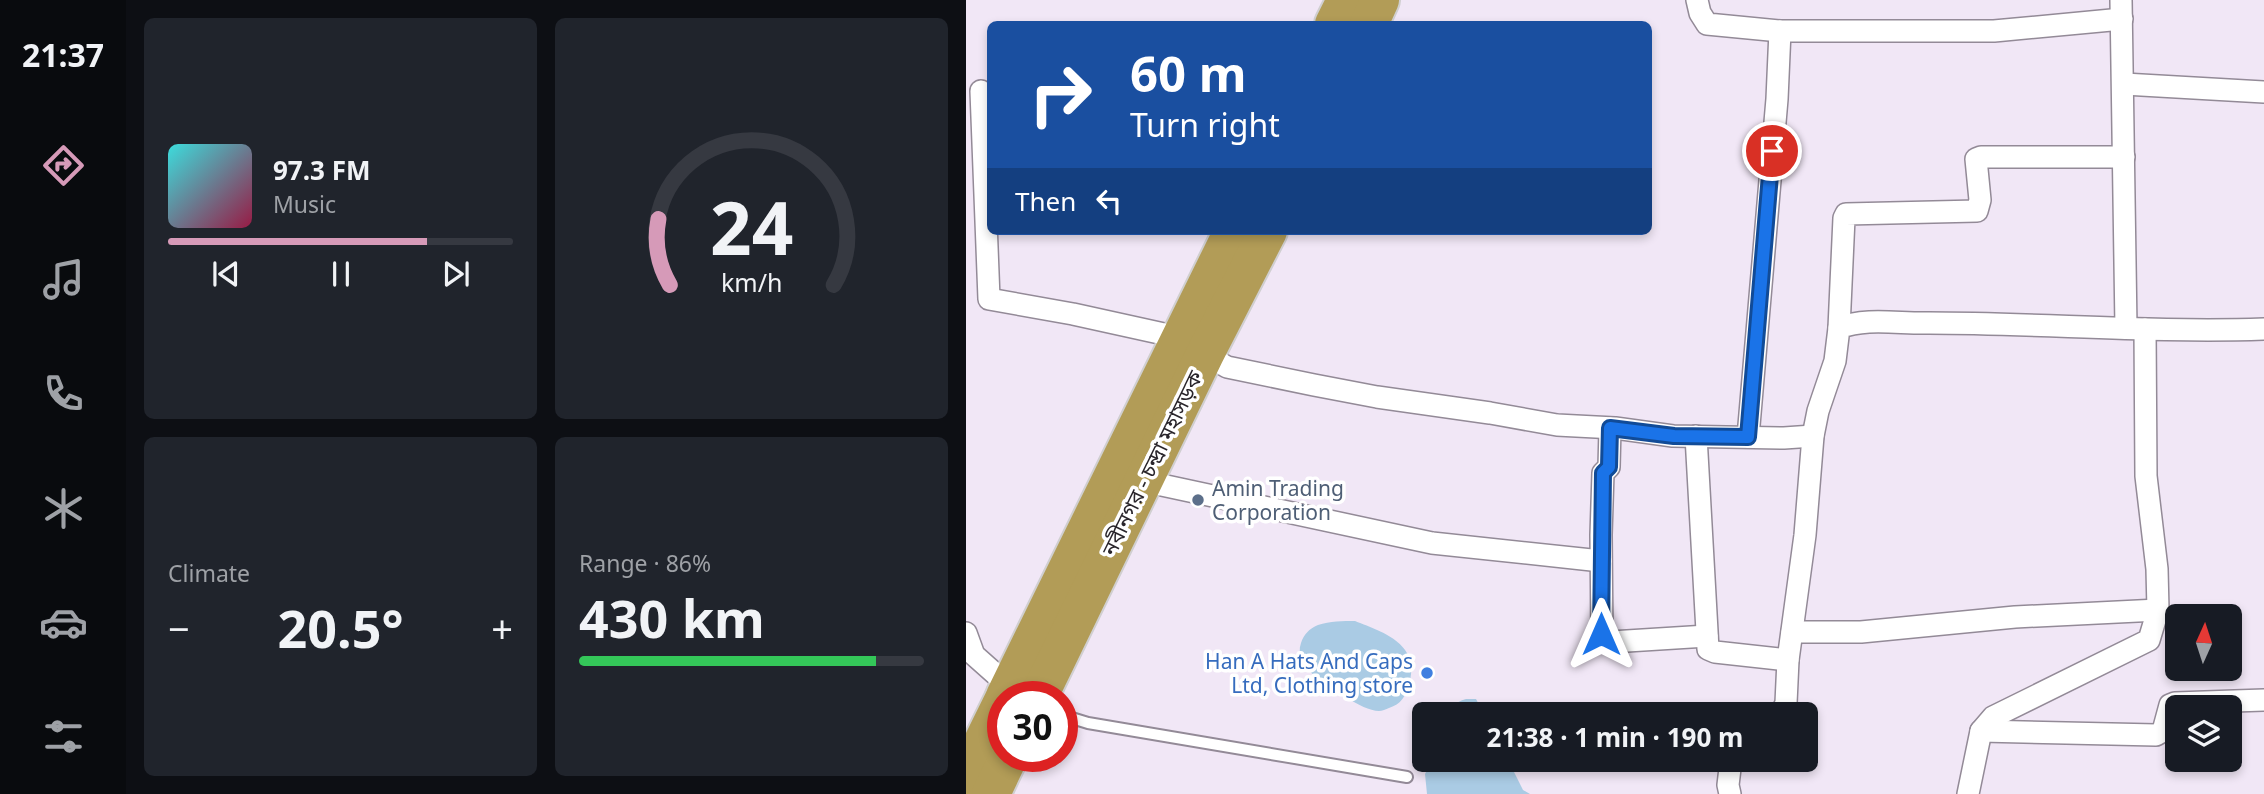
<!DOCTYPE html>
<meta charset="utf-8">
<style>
:root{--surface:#171b24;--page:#20242c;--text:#f1f3f6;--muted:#9ea1a6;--line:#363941;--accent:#d69ab8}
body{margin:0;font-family:"Noto Sans","Noto Sans Bengali",sans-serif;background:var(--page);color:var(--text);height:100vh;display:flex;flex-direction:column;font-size:26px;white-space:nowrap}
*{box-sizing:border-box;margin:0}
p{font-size:23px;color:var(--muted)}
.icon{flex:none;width:38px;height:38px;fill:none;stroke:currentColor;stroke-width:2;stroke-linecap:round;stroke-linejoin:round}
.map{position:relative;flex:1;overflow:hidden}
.details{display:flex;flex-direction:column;gap:18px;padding:18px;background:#0d0f14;width:840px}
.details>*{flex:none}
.top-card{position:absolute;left:21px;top:21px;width:665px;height:214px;border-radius:10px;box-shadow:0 4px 10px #0003;background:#1a4fa0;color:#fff;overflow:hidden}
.needle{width:46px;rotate:3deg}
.tools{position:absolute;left:1199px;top:604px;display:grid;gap:14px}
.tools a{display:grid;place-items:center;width:77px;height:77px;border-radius:10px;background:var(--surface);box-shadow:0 4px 10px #0003;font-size:35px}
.speed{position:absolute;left:21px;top:681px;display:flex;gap:14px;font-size:35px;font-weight:700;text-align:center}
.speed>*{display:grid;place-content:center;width:91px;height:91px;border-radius:50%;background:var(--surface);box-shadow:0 4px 10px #0003;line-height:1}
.speed .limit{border:10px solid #d22;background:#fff;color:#111}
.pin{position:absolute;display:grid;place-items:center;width:60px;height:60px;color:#fff;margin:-30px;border:4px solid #fff;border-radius:50%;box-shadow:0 2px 7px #0007}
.me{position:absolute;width:77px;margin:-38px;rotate:0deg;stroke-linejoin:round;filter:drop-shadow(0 0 5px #0008)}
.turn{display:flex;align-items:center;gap:24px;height:147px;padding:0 28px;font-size:32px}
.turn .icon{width:91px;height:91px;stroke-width:2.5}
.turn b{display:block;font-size:49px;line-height:60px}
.then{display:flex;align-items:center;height:66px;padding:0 28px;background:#0003;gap:14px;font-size:26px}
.big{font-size:52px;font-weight:700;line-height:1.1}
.details .widget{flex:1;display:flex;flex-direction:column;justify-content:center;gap:10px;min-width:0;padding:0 24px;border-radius:10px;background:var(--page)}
.details .dial{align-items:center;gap:0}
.dial svg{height:182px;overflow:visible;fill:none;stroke:var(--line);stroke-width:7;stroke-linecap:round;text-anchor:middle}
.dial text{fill:var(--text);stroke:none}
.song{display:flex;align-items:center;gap:21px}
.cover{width:84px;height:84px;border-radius:10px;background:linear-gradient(135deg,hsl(180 70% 55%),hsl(340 70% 35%))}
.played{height:7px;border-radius:4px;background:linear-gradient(90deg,var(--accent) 75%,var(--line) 75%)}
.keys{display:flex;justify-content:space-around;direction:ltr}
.heat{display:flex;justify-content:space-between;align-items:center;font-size:38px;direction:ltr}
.charge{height:10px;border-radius:5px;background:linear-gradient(90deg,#34c759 86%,var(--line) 0)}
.details .tiles{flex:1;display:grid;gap:18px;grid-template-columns:repeat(2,1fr)}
.trip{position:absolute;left:446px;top:702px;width:406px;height:70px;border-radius:10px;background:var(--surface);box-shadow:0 4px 10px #0003;font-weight:700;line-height:70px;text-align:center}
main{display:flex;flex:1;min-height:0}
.dock{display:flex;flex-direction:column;width:126px;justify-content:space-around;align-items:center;background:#090b0e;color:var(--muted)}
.dock .icon{width:49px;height:49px}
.dock .on{color:var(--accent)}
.dock b{font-size:32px;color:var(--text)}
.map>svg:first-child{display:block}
.water{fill:#aacbe4}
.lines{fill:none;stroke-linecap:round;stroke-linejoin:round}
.lane-casing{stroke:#938a97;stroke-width:14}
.street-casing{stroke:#938a97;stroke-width:24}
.highway-casing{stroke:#d0cfd0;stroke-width:42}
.lane{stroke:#fff;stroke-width:10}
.street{stroke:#fff;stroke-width:21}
.highway{stroke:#b29c57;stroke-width:38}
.route-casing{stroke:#114b97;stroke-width:18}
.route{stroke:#1a73e8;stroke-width:12}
.service-dot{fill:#5c6f8a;stroke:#fff;stroke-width:2.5}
.shop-dot{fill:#3f7fe0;stroke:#fff;stroke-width:2.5}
.labels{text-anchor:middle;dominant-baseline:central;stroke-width:7;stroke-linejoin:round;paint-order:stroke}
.street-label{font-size:21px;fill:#29252b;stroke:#fff}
.service-label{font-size:21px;fill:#4e5e75;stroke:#fff;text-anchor:start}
.shop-label{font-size:21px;fill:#366cbe;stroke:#fff;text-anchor:end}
</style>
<main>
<nav class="dock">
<b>21:37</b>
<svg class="icon on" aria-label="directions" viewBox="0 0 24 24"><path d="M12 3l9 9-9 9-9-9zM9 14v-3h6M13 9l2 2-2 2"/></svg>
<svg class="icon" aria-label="music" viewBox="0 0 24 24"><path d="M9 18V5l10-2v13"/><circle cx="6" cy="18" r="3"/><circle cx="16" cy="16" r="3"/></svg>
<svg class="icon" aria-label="phone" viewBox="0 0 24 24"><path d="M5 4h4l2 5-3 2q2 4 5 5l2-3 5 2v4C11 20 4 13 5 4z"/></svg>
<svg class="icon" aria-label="climate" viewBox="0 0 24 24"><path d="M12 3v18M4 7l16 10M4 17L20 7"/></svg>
<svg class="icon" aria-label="car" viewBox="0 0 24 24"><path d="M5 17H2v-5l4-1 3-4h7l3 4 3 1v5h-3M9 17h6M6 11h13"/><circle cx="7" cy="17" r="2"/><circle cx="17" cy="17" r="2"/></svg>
<svg class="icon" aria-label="filters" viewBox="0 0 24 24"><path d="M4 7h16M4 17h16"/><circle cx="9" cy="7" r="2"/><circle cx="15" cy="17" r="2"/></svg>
</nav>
<section class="details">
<div class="tiles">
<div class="widget">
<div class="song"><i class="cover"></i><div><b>97.3 FM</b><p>Music</p></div></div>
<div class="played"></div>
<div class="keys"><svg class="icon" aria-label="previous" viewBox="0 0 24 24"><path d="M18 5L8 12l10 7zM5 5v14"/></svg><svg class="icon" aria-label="pause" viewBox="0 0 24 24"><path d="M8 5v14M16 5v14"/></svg><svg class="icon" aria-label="next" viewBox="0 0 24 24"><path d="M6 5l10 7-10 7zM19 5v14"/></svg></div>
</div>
<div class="widget dial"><svg viewBox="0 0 100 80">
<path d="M14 69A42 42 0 1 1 86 69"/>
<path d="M14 69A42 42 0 0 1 9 40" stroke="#d69ab8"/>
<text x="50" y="56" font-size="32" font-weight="700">24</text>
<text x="50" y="72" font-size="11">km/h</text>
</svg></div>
<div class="widget"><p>Climate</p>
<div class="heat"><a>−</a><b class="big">20.5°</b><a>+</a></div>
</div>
<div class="widget"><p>Range · 86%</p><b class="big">430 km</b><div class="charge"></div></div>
</div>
</section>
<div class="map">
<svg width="1298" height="794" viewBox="0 0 1298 794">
<rect width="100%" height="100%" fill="#f1e7f6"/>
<g class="water">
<path d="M389,621C420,633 455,645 443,685C439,697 435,704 423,708C420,709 416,711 413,711C404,711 391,704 383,699C366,690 326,667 335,643C338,634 343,629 352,625C364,621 377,621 389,621Z"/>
<path d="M500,699H510L518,714H473C483,709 489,702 500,699Z"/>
<path d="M466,760H542L557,790L564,794H461L459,774Z"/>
</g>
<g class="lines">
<g class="lane-casing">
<path id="lane" d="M96,715L122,723L441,777"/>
</g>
<g class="street-casing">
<g id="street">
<path d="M731,0L734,13L741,24L814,31H1028L1156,19"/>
<path d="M1155,0L1160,328"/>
<path d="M1158,84L1298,92"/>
<path d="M15,91L23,299L107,314L216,338"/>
<path d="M873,328L878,218L880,214L1011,211L1014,200L1010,159L1015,157H1158"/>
<path d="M239,354L261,367L348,385L411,397L524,413L591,425L649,428L707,436L818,438L847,436"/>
<path d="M644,428L643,467L637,473L635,535L636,640L645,642L741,636"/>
<path d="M730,436L742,649L749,652L822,660"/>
<path d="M782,437L811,99L814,31"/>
<path d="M177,481L466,543L635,561"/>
<path d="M826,632H895L1049,617L1192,610"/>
<path d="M0,633L8,655L44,687"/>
<path d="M815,714L820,703L822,660L839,535L847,436L852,411L869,361L873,328C900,317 934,324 963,323C1075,323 1186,333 1298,329"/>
<path d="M1015,731L1190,735L1197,731L1204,705L1209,703L1298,700"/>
<path d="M764,794L762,785L765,760"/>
<path d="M1002,794L1015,731L1027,717L1183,640L1192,610L1191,569L1180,476L1179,329"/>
</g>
</g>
<g class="highway-casing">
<g id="highway">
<path d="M368,24L380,0"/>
<path d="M403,24L414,0"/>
<path d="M39,696L267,231"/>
<path d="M73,696L239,354L302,231"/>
<path d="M0,776L37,701"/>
<path d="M25,794L43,756"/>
</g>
</g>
<use href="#lane" class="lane"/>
<use href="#street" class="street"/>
<use href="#highway" class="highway"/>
</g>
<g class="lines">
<g class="route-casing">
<path id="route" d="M635,634L637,473L643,467L644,428L708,436L782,437L806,151"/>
</g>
<use href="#route" class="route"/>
</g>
<circle class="service-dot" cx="232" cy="500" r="7"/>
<circle class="shop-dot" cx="461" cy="673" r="7"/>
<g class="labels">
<g class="street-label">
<text transform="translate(186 463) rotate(-64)">নবীনগর - চন্দ্রা মহাসড়ক</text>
</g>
<g class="service-label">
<text x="246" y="488">Amin Trading<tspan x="246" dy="24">Corporation</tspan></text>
</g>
<g class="shop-label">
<text x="447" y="661">Han A Hats And Caps<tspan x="447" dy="24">Ltd, Clothing store</tspan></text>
</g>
</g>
</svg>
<div class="tools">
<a><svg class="needle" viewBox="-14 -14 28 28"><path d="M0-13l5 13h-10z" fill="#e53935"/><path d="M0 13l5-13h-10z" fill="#9ea1a6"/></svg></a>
<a><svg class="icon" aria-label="layers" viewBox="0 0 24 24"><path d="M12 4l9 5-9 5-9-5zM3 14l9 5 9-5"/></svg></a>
</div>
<div class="speed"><div class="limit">30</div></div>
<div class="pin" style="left:806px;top:151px;background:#d93025"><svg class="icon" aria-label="arrive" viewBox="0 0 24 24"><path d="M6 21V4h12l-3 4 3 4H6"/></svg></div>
<svg class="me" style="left:635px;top:634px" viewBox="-20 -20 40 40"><path d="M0-17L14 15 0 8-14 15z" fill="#1a73e8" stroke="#fff" stroke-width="4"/></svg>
<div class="trip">21:38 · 1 min · 190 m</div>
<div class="top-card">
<div class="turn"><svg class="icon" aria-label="right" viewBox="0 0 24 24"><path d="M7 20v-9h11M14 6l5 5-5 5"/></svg><div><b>60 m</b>Turn right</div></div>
<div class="then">Then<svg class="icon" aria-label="left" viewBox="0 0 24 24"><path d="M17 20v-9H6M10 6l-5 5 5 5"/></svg></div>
</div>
</div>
</main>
